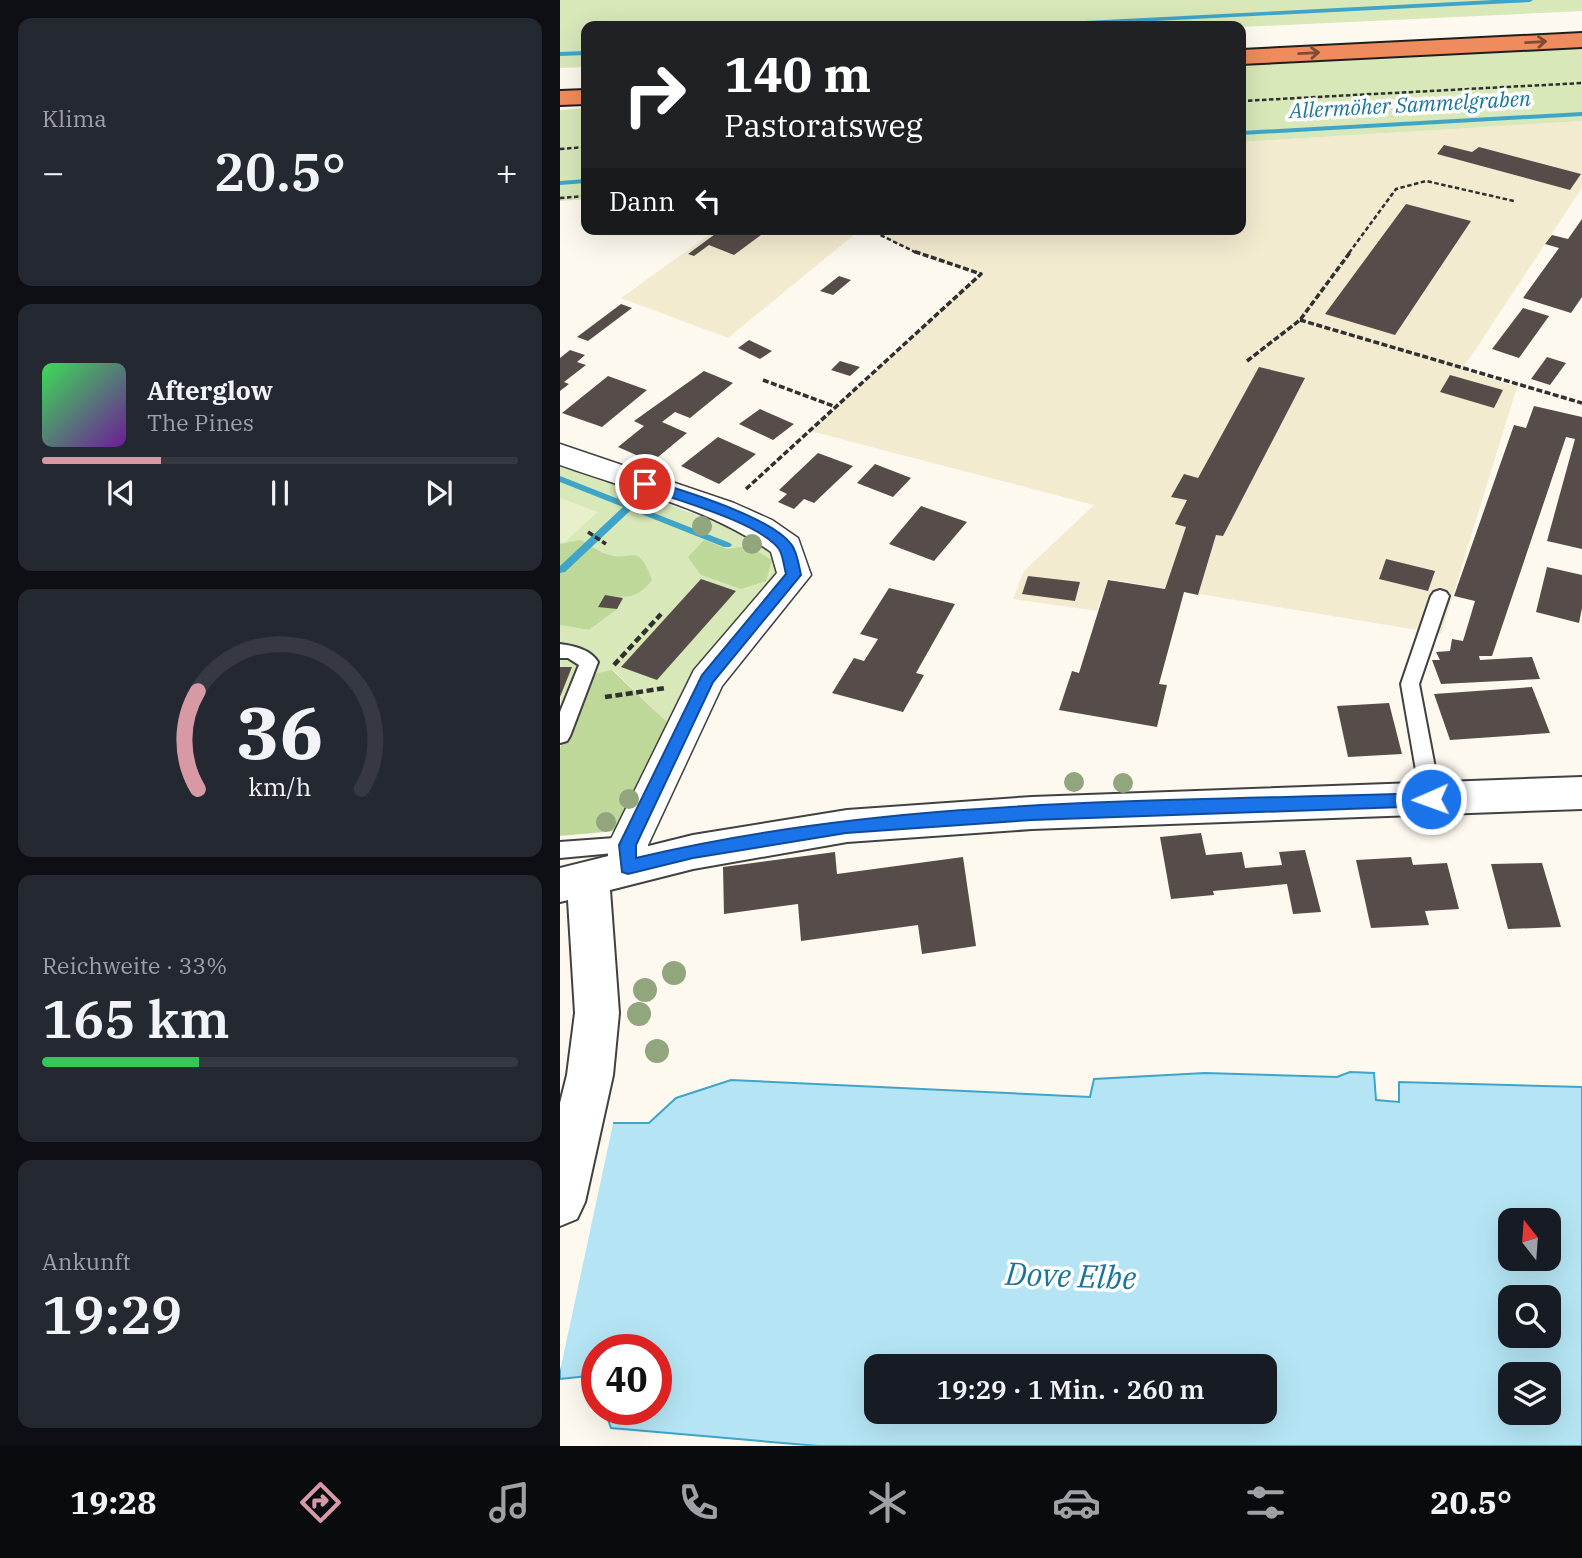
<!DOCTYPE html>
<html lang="de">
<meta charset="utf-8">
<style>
:root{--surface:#171b24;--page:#242831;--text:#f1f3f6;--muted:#9ea1a6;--line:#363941;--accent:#d899a6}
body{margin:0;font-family:"IBM Plex Serif",serif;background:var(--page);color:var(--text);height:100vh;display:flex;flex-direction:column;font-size:26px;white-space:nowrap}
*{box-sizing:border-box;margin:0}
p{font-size:23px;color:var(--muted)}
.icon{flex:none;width:38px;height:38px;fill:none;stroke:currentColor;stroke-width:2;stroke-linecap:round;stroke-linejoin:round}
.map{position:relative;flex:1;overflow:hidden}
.sheet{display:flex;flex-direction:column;gap:18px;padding:18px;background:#0d0f14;width:560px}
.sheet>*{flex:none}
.top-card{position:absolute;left:21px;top:21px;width:665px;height:214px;border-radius:14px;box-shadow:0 7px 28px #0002;background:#202124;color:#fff;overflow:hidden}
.needle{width:46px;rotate:343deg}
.fabs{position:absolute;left:938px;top:1208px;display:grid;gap:14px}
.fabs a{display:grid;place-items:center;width:63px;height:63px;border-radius:14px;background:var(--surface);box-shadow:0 7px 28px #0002;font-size:35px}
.speed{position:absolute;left:21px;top:1334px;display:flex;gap:14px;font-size:35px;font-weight:700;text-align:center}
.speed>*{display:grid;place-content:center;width:91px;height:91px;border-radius:50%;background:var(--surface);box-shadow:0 7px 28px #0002;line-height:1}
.speed .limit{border:10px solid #d22;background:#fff;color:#111}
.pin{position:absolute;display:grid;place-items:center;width:60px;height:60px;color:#fff;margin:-30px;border:4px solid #fff;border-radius:50%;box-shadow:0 2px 7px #0007}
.me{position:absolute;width:77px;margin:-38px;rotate:268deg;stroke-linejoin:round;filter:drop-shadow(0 0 5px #0008)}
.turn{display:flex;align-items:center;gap:24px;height:147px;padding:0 28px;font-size:32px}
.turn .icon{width:91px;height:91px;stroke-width:2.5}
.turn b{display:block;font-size:49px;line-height:60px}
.then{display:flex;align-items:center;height:66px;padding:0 28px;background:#0003;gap:14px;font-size:26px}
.big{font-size:52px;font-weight:600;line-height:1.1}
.sheet .tile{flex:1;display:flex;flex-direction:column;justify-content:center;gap:10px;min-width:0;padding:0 24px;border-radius:14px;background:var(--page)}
.sheet .dial{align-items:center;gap:0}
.dial svg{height:182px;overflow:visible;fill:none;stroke:var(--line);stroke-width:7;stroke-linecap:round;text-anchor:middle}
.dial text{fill:var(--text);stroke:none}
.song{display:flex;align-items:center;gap:21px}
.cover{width:84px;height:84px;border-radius:10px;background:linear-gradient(135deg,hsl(130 70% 55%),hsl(280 70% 35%))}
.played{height:7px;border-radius:4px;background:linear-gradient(90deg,var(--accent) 25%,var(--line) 25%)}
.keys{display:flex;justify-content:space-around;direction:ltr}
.heat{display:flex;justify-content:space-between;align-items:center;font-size:38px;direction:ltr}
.charge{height:10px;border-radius:5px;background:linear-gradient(90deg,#34c759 33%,var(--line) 0)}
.trip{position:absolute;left:304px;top:1354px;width:413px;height:70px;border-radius:14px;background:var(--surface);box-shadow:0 7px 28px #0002;font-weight:600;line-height:70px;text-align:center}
.menu{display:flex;height:112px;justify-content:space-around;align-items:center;background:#090b0e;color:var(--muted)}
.menu .icon{width:49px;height:49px}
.menu .on{color:var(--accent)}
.menu b{font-size:32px;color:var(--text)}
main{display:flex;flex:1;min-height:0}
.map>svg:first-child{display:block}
.farmland{fill:#f3ebd0}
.green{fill:#d8e8b9}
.forest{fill:#bed899}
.pitch{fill:#e8efcb}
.water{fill:#b5e5f4;stroke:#3ea5c9;stroke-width:2;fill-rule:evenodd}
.pier{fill:#fef9ef}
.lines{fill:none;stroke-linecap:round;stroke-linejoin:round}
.stream{fill:#3ea5c9;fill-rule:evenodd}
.building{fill:#564d4a}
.service-casing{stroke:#414141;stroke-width:4}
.minor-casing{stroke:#414141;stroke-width:3}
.tertiary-casing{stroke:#414141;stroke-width:4}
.motorway-casing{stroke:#1f1f1f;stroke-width:4}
.path-far2{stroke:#303030;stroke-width:2.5;stroke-dasharray:4.5 2.5;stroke-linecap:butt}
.path-far1{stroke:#303030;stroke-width:3.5;stroke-dasharray:6 2.5;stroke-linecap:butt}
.path{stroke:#303030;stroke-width:4.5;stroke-dasharray:7 3.5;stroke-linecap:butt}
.service{fill:#fff;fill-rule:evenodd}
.minor{fill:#fff;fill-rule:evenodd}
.tertiary{fill:#fff;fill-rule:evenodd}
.motorway{fill:#ef8b5c;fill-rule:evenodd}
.tree{fill:#91a67d}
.oneway{stroke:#7e4c35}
.route{fill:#1a73e8;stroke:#114b97;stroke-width:2}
.labels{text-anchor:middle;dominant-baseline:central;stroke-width:7;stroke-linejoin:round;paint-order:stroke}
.far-water-label{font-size:21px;font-style:italic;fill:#1b759b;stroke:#fff}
.near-water-label{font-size:32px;font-style:italic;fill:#1b759b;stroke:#fff}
</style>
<main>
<section class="sheet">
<div class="tile"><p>Klima</p>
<div class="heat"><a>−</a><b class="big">20.5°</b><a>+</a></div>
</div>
<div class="tile">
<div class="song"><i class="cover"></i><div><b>Afterglow</b><p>The Pines</p></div></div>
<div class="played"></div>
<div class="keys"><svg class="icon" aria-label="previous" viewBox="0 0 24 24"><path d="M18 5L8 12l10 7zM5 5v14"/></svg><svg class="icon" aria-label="pause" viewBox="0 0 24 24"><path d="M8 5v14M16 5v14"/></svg><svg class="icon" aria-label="next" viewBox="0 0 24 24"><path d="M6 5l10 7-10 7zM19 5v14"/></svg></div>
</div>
<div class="tile dial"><svg viewBox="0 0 100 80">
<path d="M14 69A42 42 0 1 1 86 69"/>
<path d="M14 69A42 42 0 0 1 14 26" stroke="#d899a6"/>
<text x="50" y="56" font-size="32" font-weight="700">36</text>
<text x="50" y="72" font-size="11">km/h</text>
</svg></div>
<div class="tile"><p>Reichweite · 33%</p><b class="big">165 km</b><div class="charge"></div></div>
<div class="tile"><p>Ankunft</p><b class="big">19:29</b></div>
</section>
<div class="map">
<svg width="1022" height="1446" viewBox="0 0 1022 1446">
<rect width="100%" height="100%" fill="#fef9ef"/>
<g class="farmland">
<path d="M1022,121V188L902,370L957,387L881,634L548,579L537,611L453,599L464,571L534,505L250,431L420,274L357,253L308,229H681V142Z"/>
<path d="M157,229H301L168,338L61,298Z"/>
</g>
<g class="green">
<path d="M0,0H1022V11L681,27L26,26V67L0,68Z"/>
<path d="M1022,48V121L681,142V64Z"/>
<path d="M26,108V199L0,201V110Z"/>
<path d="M0,462L201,540L218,557L219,576L108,723L53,670L1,748L0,625L29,630L55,609L38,607L0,575Z"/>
</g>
<g class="forest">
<path d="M21,540C29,544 37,551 46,554C72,564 77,539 92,580C77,599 68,598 45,595L38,606L57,609L29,630L0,625V544Z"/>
<path d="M144,540L167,549L189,546L212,560L206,581L181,589L141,575L128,557Z"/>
<path d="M52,670L108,723L56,831L0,836V748L29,675Z"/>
</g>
<path class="pitch" d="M0,498L38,512L4,543L0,542Z"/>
<path class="water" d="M790,1072L814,1073L816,1100L839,1102V1082L1022,1087V1446H258L51,1428L44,1409H96V1349H37V1375L0,1379V1114L53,1123H89L116,1098L171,1080L530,1097L534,1079L645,1073L777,1077ZM950,1220H989V1258H950ZM950,1297H989V1335H950ZM317,1367H705V1412H317ZM950,1374H989V1412H950Z"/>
<path class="pier" d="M0,1110L54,1119L0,1371Z"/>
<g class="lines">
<g class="stream">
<path d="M934,0H973L970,2L498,26H463L466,24Z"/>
<path d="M26,51V55L0,56V52Z"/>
<path d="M1022,112V116L681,135V131Z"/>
<path d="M26,179V183L0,185V181Z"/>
<path d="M0,476L170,543L172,545L170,547H164L71,510L5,572L0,573V566L63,507L0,482Z"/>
</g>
</g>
<g class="building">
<path d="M884,145L912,152L919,147L1021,174L1010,190L877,154Z"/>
<path d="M846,204L911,221L835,335L765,314Z"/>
<path d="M1022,219V297L1011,313L963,298L999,248L985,244L992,235L1008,239Z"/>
<path d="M162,229H209L174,255L149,245L134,256L128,254Z"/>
<path d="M279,276L291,280L273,295L260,291Z"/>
<path d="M61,304L72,308L28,341L17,337Z"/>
<path d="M963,308L989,316L959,358L932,349Z"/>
<path d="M189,340L212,351L200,359L178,348Z"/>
<path d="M10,350L25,355L17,362L26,365L4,382L9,384L0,391V358Z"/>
<path d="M987,357L1006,363L990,385L971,379Z"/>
<path d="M280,361L300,367L290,376L271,370Z"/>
<path d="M699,367L745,378L663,536L656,535L638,595L624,592L599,684L607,685L597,727L499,710L512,671L519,673L548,580L605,589L626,527L615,524L627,500L611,497L624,474L638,478Z"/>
<path d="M144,371L173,383L130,418L115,412L102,422L127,433L92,462L58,447L84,426L74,421Z"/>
<path d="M890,375L943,390L934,408L880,392Z"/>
<path d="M48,376L87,390L42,427L2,413Z"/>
<path d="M974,406L1022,417V549L987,541L1015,439L1006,437L932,656H919L920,660L972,657L980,679L881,684L872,660H880L876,652L890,651L892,639L903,641L915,601L894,596L954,425L966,428Z"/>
<path d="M200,409L234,424L213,440L179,424Z"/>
<path d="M158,437L196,454L159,484L121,466Z"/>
<path d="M258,453L293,466L254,503L244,499L234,509L218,502L227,494L219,490Z"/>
<path d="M315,464L351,478L333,497L297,483Z"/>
<path d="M361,506L407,522L374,561L329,544Z"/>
<path d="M826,559L875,571L868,591L819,579Z"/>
<path d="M987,567L1022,575V608L1019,623L976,612Z"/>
<path d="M468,576L520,582L515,601L462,594Z"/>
<path d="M141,579L176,591L97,680L61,667Z"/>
<path d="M329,588L395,604L356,673L364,675L343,712L272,693L294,658L304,661L318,639L300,634Z"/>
<path d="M45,595L63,598L57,609L38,607Z"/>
<path d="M0,667H12L0,697Z"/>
<path d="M972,687L990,733L890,740L874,694Z"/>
<path d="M829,703L842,754L788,757L777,706Z"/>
<path d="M641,833L646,855L682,852L685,868L722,865L719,852L745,850L761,912L733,914L727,884L653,891L654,895L611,899L600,837Z"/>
<path d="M275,852L277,874L403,857L416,946L362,954L358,925L241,941L238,904L164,914L163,867Z"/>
<path d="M851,857L853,865L887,863L899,909L865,911L869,925L811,928L796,860Z"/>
<path d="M982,863L1001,927L948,929L931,864Z"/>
</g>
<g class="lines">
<g class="service-casing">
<g id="service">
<path d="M880,590L886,592L889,596L859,684L881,799L878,805L871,807L864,805L861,799L841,684L871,596L874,592Z"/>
<path d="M0,644C14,646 30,649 38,662L10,736L7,741L0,743V712L19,665L8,658H0Z"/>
<path d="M68,837L75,839L78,845L75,851L0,858V842Z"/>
</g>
</g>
<g class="minor-casing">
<path id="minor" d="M0,444L174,503L212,520L238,538L251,575L162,686L88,845V867L82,878L68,883L54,878L48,867V845L134,670L217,573L211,552C149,508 70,490 0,465Z"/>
</g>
<g class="tertiary-casing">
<path id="tertiary" d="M1022,777V809L472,829L287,842L133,869L50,890L59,1013L53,1075L25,1202L17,1219L0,1226V1103L7,1075L15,1013L8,900L0,902V868L133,835L287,810L472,797Z"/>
</g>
<g class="motorway-casing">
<g id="motorway">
<path d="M1022,33V47L681,64V50Z"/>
<path d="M26,90V104L0,105V91Z"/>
</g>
</g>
<g class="path-far2">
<path d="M681,101L1022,83"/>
<path d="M0,149L26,147"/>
<path d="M0,198L26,196"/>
<path d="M308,229L357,253"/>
<path d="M789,253L836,189L866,181L954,201"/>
</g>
<g class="path-far1">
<path d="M740,320L1022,403"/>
<path d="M687,361L740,320L791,251"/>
<path d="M203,380L276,407"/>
<path d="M186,489L421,274L353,251"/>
<path d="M28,532L46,544"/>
</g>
<g class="path">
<path d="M54,665L101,614"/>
<path d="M45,697L106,688"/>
</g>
<use href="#service" class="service"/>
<use href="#minor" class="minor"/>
<use href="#tertiary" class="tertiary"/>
<use href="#motorway" class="motorway"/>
</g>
<g class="tree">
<circle cx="66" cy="497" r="9"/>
<circle cx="142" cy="526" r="10"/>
<circle cx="192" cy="544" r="10"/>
<circle cx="514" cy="782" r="10"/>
<circle cx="563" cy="783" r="10"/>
<circle cx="69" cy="799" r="10"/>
<circle cx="46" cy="822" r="10"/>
<circle cx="114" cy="973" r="12"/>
<circle cx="85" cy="990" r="12"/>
<circle cx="79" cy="1014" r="12"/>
<circle cx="97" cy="1051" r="12"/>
</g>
<defs><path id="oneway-shaft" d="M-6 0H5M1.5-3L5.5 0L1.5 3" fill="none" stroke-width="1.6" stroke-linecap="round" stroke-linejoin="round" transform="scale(1.75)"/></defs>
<g class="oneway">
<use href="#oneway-shaft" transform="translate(976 42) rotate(-3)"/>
<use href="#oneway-shaft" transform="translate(749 53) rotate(-3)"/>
</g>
<path class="route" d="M85,479C119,489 210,517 231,544C237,551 239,566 241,575L153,682L76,845V858C335,796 606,802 871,793L877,794L879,799L877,804L871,806L472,820L286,833L133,858L68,874L62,872L59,845L142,675L226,574C224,567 223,555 219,549C199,522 113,499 80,487V481Z"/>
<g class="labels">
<g class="far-water-label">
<text transform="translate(850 104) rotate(-3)">Allermöher Sammelgraben</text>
</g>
<g class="near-water-label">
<text transform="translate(511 1275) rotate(2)">Dove Elbe</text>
</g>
</g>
</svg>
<div class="fabs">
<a><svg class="needle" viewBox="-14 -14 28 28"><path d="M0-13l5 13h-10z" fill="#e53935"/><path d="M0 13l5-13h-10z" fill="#9ea1a6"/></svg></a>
<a><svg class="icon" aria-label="search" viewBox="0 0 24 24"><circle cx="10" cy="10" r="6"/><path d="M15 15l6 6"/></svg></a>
<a><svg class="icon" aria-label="layers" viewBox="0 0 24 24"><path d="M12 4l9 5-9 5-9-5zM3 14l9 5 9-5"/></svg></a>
</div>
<div class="speed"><div class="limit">40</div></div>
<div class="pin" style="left:85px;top:484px;background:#d93025"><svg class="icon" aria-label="arrive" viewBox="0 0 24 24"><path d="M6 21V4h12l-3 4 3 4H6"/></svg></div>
<svg class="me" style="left:871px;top:799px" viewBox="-20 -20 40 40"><circle r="17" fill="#1a73e8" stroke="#fff" stroke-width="3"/><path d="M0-11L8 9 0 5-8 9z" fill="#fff"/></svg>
<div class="trip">19:29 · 1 Min. · 260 m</div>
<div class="top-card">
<div class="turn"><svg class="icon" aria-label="right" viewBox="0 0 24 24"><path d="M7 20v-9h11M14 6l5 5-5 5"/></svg><div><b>140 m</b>Pastoratsweg</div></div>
<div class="then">Dann<svg class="icon" aria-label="left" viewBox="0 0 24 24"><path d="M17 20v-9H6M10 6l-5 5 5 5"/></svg></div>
</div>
</div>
</main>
<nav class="menu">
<b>19:28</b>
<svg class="icon on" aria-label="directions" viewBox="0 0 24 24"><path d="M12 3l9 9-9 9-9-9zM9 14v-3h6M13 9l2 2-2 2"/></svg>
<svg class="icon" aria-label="music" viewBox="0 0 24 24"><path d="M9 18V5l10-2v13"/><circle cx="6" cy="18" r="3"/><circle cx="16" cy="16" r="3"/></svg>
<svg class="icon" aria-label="phone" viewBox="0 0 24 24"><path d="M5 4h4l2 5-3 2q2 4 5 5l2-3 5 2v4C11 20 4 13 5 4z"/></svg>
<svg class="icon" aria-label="climate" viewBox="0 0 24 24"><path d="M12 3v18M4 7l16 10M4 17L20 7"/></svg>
<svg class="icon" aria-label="car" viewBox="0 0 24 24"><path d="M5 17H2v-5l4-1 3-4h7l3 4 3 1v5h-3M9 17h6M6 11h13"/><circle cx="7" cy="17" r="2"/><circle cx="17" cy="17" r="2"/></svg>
<svg class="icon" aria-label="filters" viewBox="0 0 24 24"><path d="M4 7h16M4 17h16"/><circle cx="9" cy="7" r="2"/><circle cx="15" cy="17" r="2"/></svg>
<b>20.5°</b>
</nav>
